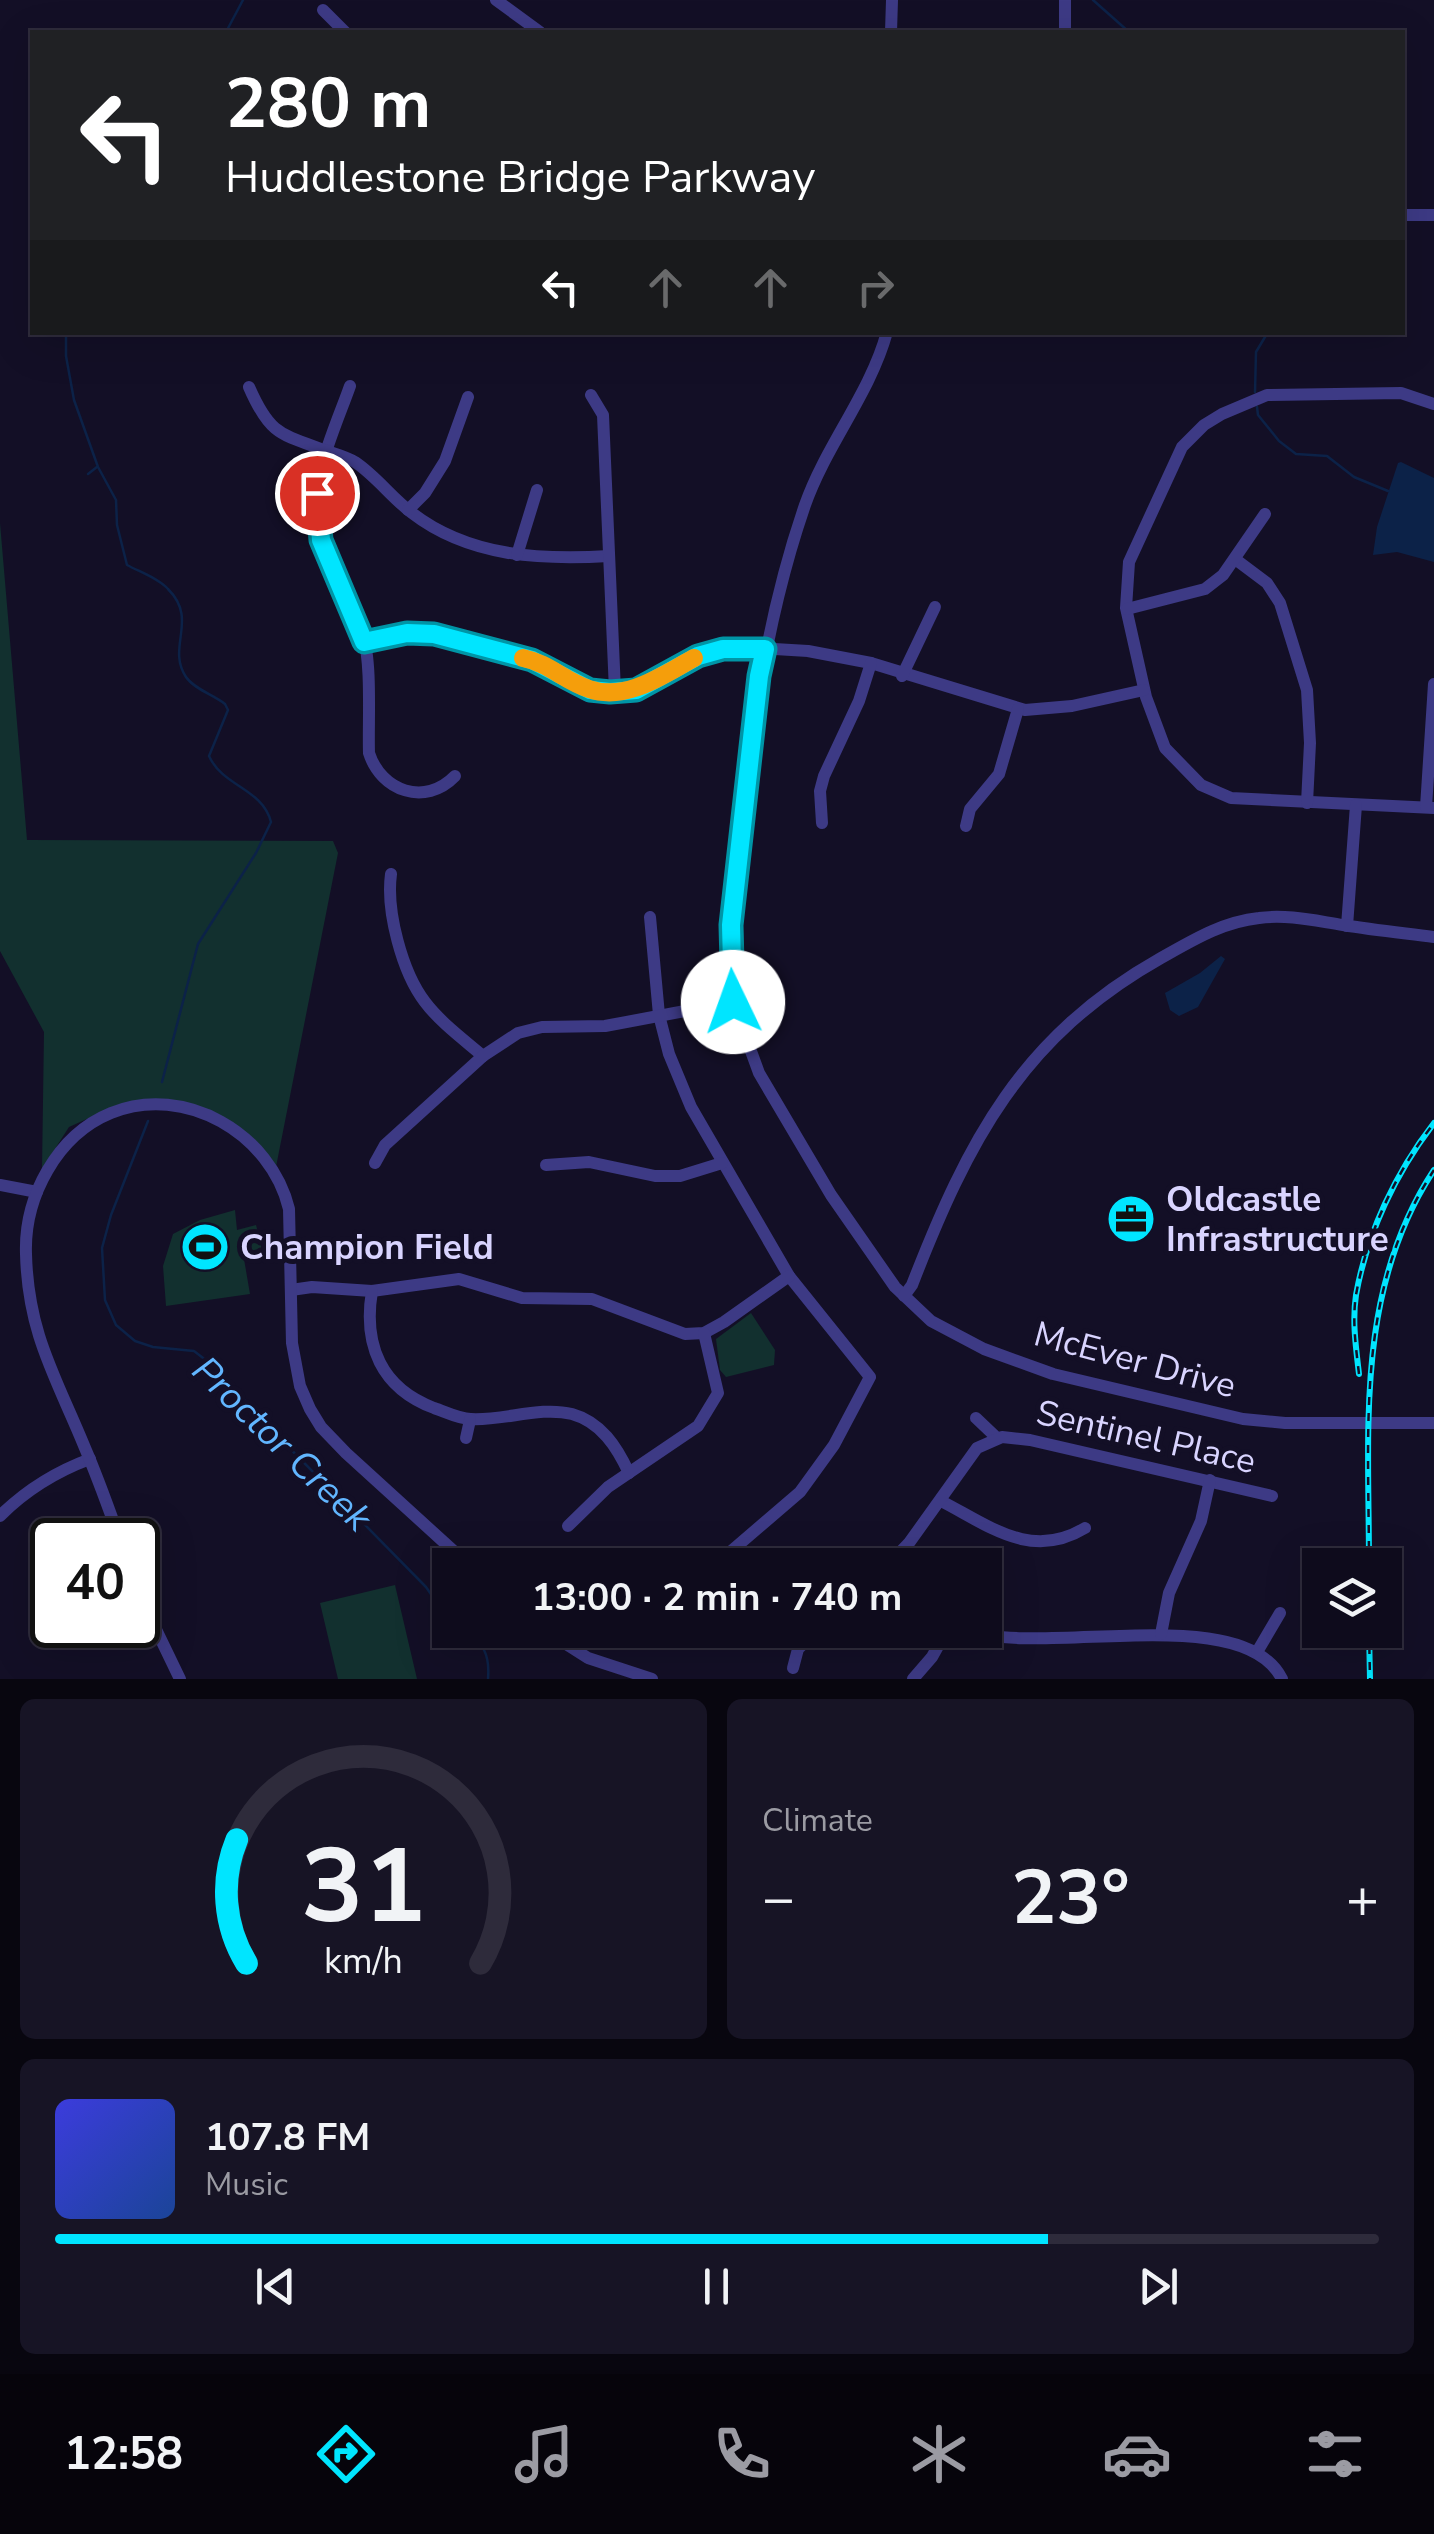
<!DOCTYPE html>
<meta charset="utf-8">
<style>
:root{--surface:#0e0b1c;--page:#171425;--text:#f1f3f6;--muted:#9b9ba3;--line:#2e2b3b;--accent:#00e5ff}
body{margin:0;font-family:"Nunito Sans",sans-serif;background:var(--page);color:var(--text);height:100vh;display:flex;flex-direction:column;font-size:38px;white-space:nowrap}
*{box-sizing:border-box;margin:0}
p{font-size:32px;color:var(--muted)}
.icon{flex:none;width:55px;height:55px;fill:none;stroke:currentColor;stroke-width:2;stroke-linecap:round;stroke-linejoin:round}
.map{position:relative;height:1679px;overflow:hidden}
.panel{display:flex;flex-direction:column;gap:20px;padding:20px;background:#08060f;flex:1}
.panel>*{flex:none}
.top-card{position:absolute;left:30px;top:30px;width:1375px;height:305px;border-radius:0px;box-shadow:0 10px 40px #0002,0 0 0 2px var(--line);background:#202124;color:#fff;overflow:hidden}
.controls{position:absolute;left:1302px;top:1548px;display:grid;gap:20px}
.controls a{display:grid;place-items:center;width:100px;height:100px;border-radius:0px;background:var(--surface);box-shadow:0 10px 40px #0002,0 0 0 2px var(--line);font-size:50px}
.speed{position:absolute;left:30px;top:1518px;display:flex;gap:20px;font-size:50px;font-weight:700;text-align:center}
.speed>*{display:grid;place-content:center;width:130px;height:130px;border-radius:50%;background:var(--surface);box-shadow:0 10px 40px #0002,0 0 0 2px var(--line);line-height:1}
.speed .limit{border:5px solid #111;border-radius:15px;background:#fff;color:#111}
.pin{position:absolute;display:grid;place-items:center;width:85px;height:85px;color:#fff;margin:-42px;border:5px solid #fff;border-radius:50%;box-shadow:0 2px 10px #0007}
.me{position:absolute;width:110px;margin:-55px;rotate:357deg;stroke-linejoin:round;filter:drop-shadow(0 0 8px #0008)}
.turn{display:flex;align-items:center;gap:35px;height:210px;padding:0 30px;font-size:45px}
.turn .icon{width:130px;height:130px;stroke-width:2.5}
.turn b{display:block;font-size:70px;line-height:85px}
.lanes{display:flex;align-items:center;height:95px;padding:0 30px;background:#0003;justify-content:center;gap:50px;direction:ltr}
.lanes .off{opacity:.35}
.big{font-size:75px;font-weight:700;line-height:1.1}
.panel .tile{flex:1;display:flex;flex-direction:column;justify-content:center;gap:15px;min-width:0;padding:0 35px;border-radius:15px;background:var(--page)}
.panel .dial{align-items:center;gap:0}
.dial svg{height:260px;overflow:visible;fill:none;stroke:var(--line);stroke-width:7;stroke-linecap:round;text-anchor:middle}
.dial text{fill:var(--text);stroke:none}
.song{display:flex;align-items:center;gap:30px}
.cover{width:120px;height:120px;border-radius:15px;background:linear-gradient(135deg,hsl(240 70% 55%),hsl(220 70% 35%))}
.played{height:10px;border-radius:5px;background:linear-gradient(90deg,var(--accent) 75%,var(--line) 75%)}
.keys{display:flex;justify-content:space-around;direction:ltr}
.heat{display:flex;justify-content:space-between;align-items:center;font-size:55px;direction:ltr}
.panel .tiles{flex:1;display:grid;gap:20px;grid-template-columns:1fr 1fr}
.tile:last-child{grid-column:span 2}
.trip{position:absolute;left:432px;top:1548px;width:570px;height:100px;border-radius:0px;background:var(--surface);box-shadow:0 10px 40px #0002,0 0 0 2px var(--line);font-weight:700;line-height:100px;text-align:center}
.tab-bar{display:flex;height:160px;justify-content:space-around;align-items:center;background:#06040b;color:var(--muted)}
.tab-bar .icon{width:70px;height:70px}
.tab-bar .selected{color:var(--accent)}
.tab-bar b{font-size:45px;color:var(--text)}
.map>svg:first-child{display:block}
.green{fill:#12302f}
.water{fill:#0c2248}
.lines{fill:none;stroke-linecap:round;stroke-linejoin:round}
.stream{stroke:#0c2248;stroke-width:2.5}
.minor{stroke:#3d3a85;stroke-width:12}
.rail-casing{stroke:#00e5ff;stroke-width:6}
.rail{stroke:#130f26;stroke-width:2.5;stroke-dasharray:8;stroke-linecap:butt}
.route-casing{stroke:#0095a6;stroke-width:25}
.route{stroke:#00e5ff;stroke-width:18}
.slow{stroke:#f59e0b;stroke-width:18}
.labels{text-anchor:middle;dominant-baseline:central;stroke-width:10;stroke-linejoin:round;paint-order:stroke}
.poi-label{font-size:35px;font-weight:bold;fill:#d9d4ff;stroke:#130f26;text-anchor:start}
.street-label{font-size:35px;fill:#d9d4ff;stroke:#130f26}
.water-label{font-size:38px;font-style:italic;fill:#62b6ff;stroke:#130f26}
</style>
<div class="map">
<svg width="1434" height="1679" viewBox="0 0 1434 1679">
<rect width="100%" height="100%" fill="#130f26"/>
<g class="green">
<path d="M0,523L27,840L333,841L338,853L274,1177L253,1139L173,1103L120,1104L69,1127L42,1169L44,1032L0,951Z"/>
<path d="M235,1210L237,1230L256,1225L264,1254L244,1259L250,1294L166,1306L163,1266L173,1234L200,1220Z"/>
<path d="M751,1313L775,1350L774,1365L726,1377L720,1370L716,1339Z"/>
<path d="M395,1585L417,1679H338L320,1603Z"/>
</g>
<g class="water">
<path d="M1401,462L1434,478V562L1397,552L1373,555L1377,527L1398,463Z"/>
<path d="M1221,956L1225,959L1198,1007L1179,1016L1170,1010L1165,993L1200,973Z"/>
</g>
<g class="lines">
<g class="stream">
<path d="M1093,0L1129,32"/>
<path d="M226,32L243,0"/>
<path d="M66,332V356L74,400L98,467L116,500L117,525L127,565C140,572 158,578 168,589C199,620 166,647 186,677C194,689 214,695 225,704L228,710L209,756C223,787 262,788 271,822L256,853L198,944L162,1082"/>
<path d="M1255,392L1256,352L1268,332"/>
<path d="M1257,407L1258,415L1279,441L1296,454L1327,456L1354,477L1388,491"/>
<path d="M88,474L97,467"/>
<path d="M148,1121L111,1215L102,1248L105,1300L116,1325L135,1341L153,1347L194,1351L216,1368L262,1420L426,1587L450,1622"/>
<path d="M462,1630C484,1642 490,1655 488,1679"/>
</g>
<g class="minor">
<path d="M496,0L540,32"/>
<path d="M323,10L345,32"/>
<path d="M891,32L892,0"/>
<path d="M1065,32V0"/>
<path d="M1402,215H1434"/>
<path d="M887,332C870,394 826,445 805,505C757,644 746,780 731,925L733,1002L759,1073L831,1195L895,1287L931,1321L984,1349L1053,1374L1243,1419L1285,1423H1434"/>
<path d="M350,386C338,420 315,470 316,506C318,553 347,593 363,637C372,662 368,723 369,753C381,791 425,807 455,776"/>
<path d="M249,387C270,435 280,434 327,451C336,454 347,457 355,462C376,476 392,498 412,513C469,557 541,560 609,556"/>
<path d="M591,395L603,415L615,691"/>
<path d="M1434,404L1401,393L1267,395L1222,414L1204,425L1182,447L1129,562L1126,608L1146,697L1165,748L1201,785L1231,798L1434,808"/>
<path d="M408,510L425,493L445,461L468,397"/>
<path d="M517,555L537,490"/>
<path d="M1235,559L1267,583L1280,603L1307,690L1310,743L1307,803"/>
<path d="M1127,609L1205,589L1223,575L1265,514"/>
<path d="M365,642L407,633H434L532,660L590,690L610,691L635,690L698,656L743,647L808,651L871,663L1025,710L1072,706L1144,690"/>
<path d="M902,676L935,607"/>
<path d="M1426,807L1434,684"/>
<path d="M822,823L820,791L824,776L859,701L871,663"/>
<path d="M966,826L970,809L999,774L1018,709"/>
<path d="M391,874C386,911 402,972 425,1002C440,1022 463,1039 483,1056"/>
<path d="M650,917L659,1015L669,1054L691,1107L789,1276L870,1377L834,1445L800,1492L715,1565"/>
<path d="M1347,926L1356,805"/>
<path d="M375,1163L385,1145L483,1056L518,1033L542,1027L605,1026L733,1002"/>
<path d="M546,1165L589,1162L655,1176H680L722,1163"/>
<path d="M0,1185L37,1192"/>
<path d="M291,1290L312,1287L372,1291L459,1279L522,1298L592,1299L685,1334L704,1333L724,1322L789,1276"/>
<path d="M372,1291C363,1345 381,1388 434,1408C446,1412 459,1419 471,1419C503,1421 540,1406 572,1414C601,1422 617,1447 629,1473"/>
<path d="M904,1296L912,1285C968,1141 1021,1037 1161,958C1193,940 1222,922 1259,918C1287,914 1316,921 1343,925C1373,930 1403,933 1434,937"/>
<path d="M976,1418L997,1438"/>
<path d="M466,1438L470,1420"/>
<path d="M941,1501C988,1525 1031,1561 1085,1528"/>
<path d="M0,1516C27,1489 55,1472 90,1459"/>
<path d="M568,1526L608,1487L698,1426L718,1393L704,1333"/>
<path d="M120,1540C109,1509 98,1478 85,1448C56,1377 28,1334 26,1254C24,1197 57,1135 111,1113C185,1083 271,1134 289,1209L292,1343L300,1386L310,1409L321,1427L346,1453L469,1565"/>
<path d="M888,1565L909,1543L977,1448L1002,1437L1030,1440L1272,1496"/>
<path d="M138,1592L180,1679"/>
<path d="M544,1630L588,1658L652,1679"/>
<path d="M968,1630C1042,1658 1243,1600 1282,1679"/>
<path d="M1161,1634L1169,1593L1201,1521L1210,1480"/>
<path d="M1257,1652L1280,1613"/>
<path d="M793,1668L798,1649L818,1630"/>
<path d="M913,1679L932,1657L947,1630"/>
</g>
<g class="rail-casing">
<g id="rail">
<path d="M1359,1374C1356,1348 1352,1321 1356,1295C1367,1233 1396,1172 1434,1123"/>
<path d="M1369,1565C1369,1428 1355,1290 1434,1170"/>
<path d="M1369,1630L1370,1679"/>
</g>
</g>
<use href="#rail" class="rail"/>
</g>
<g class="lines">
<g class="route-casing">
<path id="route" d="M317,493L321,540L364,642L407,633L434,634L532,660L590,690L610,692L636,690L698,656L723,649H765L759,676L731,925L733,1002"/>
</g>
<use href="#route" class="route"/>
<path class="slow" d="M523,658C548,663 565,681 589,689C626,702 663,675 694,658"/>
</g>
<defs>
<g id="office-disc" transform="scale(2.5)"><circle r="9.5" fill="#00e5ff" stroke="#130f26"/><path d="M-6-3h4V-5.5h4V-3h4V5H-6ZM-1-4.5V-3h2v-1.5ZM-6 0V1H6V0Z" fill="#111"/></g>
<g id="stadium-disc" transform="scale(2.5)"><circle r="9.5" fill="#00e5ff" stroke="#130f26"/><path d="M0-5a6.5 5 0 1 0 0 10a6.5 5 0 1 0 0-10ZM-3.5-1.8h7v3.6h-7Z" fill="#111"/></g>
</defs>
<g fill-rule="evenodd">
<use href="#office-disc" x="1131" y="1219"/>
<use href="#stadium-disc" x="205" y="1247"/>
</g>
<g class="labels">
<g class="poi-label">
<text x="1166" y="1199">Oldcastle<tspan x="1166" dy="40">Infrastructure</tspan></text>
<text x="240" y="1247">Champion Field</text>
</g>
<g class="street-label">
<text transform="translate(1135 1360) rotate(15)">McEver Drive</text>
<text transform="translate(1146 1437) rotate(13)">Sentinel Place</text>
</g>
<g class="water-label">
<text transform="translate(282 1444) rotate(44)">Proctor Creek</text>
</g>
</g>
</svg>
<div class="controls">
<a><svg class="icon" aria-label="layers" viewBox="0 0 24 24"><path d="M12 4l9 5-9 5-9-5zM3 14l9 5 9-5"/></svg></a>
</div>
<div class="speed"><div class="limit">40</div></div>
<div class="pin" style="left:317px;top:493px;background:#d93025"><svg class="icon" aria-label="arrive" viewBox="0 0 24 24"><path d="M6 21V4h12l-3 4 3 4H6"/></svg></div>
<svg class="me" style="left:733px;top:1002px" viewBox="-20 -20 40 40"><circle r="19" fill="#fff"/><path d="M0-13L10 11 0 6-10 11z" fill="#00e5ff"/></svg>
<div class="trip">13:00 · 2 min · 740 m</div>
<div class="top-card">
<div class="turn"><svg class="icon" aria-label="left" viewBox="0 0 24 24"><path d="M17 20v-9H6M10 6l-5 5 5 5"/></svg><div><b>280 m</b>Huddlestone Bridge Parkway</div></div>
<div class="lanes"><svg class="icon" aria-label="left" viewBox="0 0 24 24"><path d="M17 20v-9H6M10 6l-5 5 5 5"/></svg><svg class="icon off" aria-label="ahead" viewBox="0 0 24 24"><path d="M12 20V5M6 11l6-6 6 6"/></svg><svg class="icon off" aria-label="ahead" viewBox="0 0 24 24"><path d="M12 20V5M6 11l6-6 6 6"/></svg><svg class="icon off" aria-label="right" viewBox="0 0 24 24"><path d="M7 20v-9h11M14 6l5 5-5 5"/></svg></div>
</div>
</div>
<section class="panel">
<div class="tiles">
<div class="tile dial"><svg viewBox="0 0 100 80">
<path d="M14 69A42 42 0 1 1 86 69"/>
<path d="M14 69A42 42 0 0 1 11 31" stroke="#00e5ff"/>
<text x="50" y="56" font-size="32" font-weight="700">31</text>
<text x="50" y="72" font-size="11">km/h</text>
</svg></div>
<div class="tile"><p>Climate</p>
<div class="heat"><a>−</a><b class="big">23°</b><a>+</a></div>
</div>
<div class="tile">
<div class="song"><i class="cover"></i><div><b>107.8 FM</b><p>Music</p></div></div>
<div class="played"></div>
<div class="keys"><svg class="icon" aria-label="previous" viewBox="0 0 24 24"><path d="M18 5L8 12l10 7zM5 5v14"/></svg><svg class="icon" aria-label="pause" viewBox="0 0 24 24"><path d="M8 5v14M16 5v14"/></svg><svg class="icon" aria-label="next" viewBox="0 0 24 24"><path d="M6 5l10 7-10 7zM19 5v14"/></svg></div>
</div>
</div>
</section>
<nav class="tab-bar">
<b>12:58</b>
<svg class="icon selected" aria-label="directions" viewBox="0 0 24 24"><path d="M12 3l9 9-9 9-9-9zM9 14v-3h6M13 9l2 2-2 2"/></svg>
<svg class="icon" aria-label="music" viewBox="0 0 24 24"><path d="M9 18V5l10-2v13"/><circle cx="6" cy="18" r="3"/><circle cx="16" cy="16" r="3"/></svg>
<svg class="icon" aria-label="phone" viewBox="0 0 24 24"><path d="M5 4h4l2 5-3 2q2 4 5 5l2-3 5 2v4C11 20 4 13 5 4z"/></svg>
<svg class="icon" aria-label="climate" viewBox="0 0 24 24"><path d="M12 3v18M4 7l16 10M4 17L20 7"/></svg>
<svg class="icon" aria-label="car" viewBox="0 0 24 24"><path d="M5 17H2v-5l4-1 3-4h7l3 4 3 1v5h-3M9 17h6M6 11h13"/><circle cx="7" cy="17" r="2"/><circle cx="17" cy="17" r="2"/></svg>
<svg class="icon" aria-label="filters" viewBox="0 0 24 24"><path d="M4 7h16M4 17h16"/><circle cx="9" cy="7" r="2"/><circle cx="15" cy="17" r="2"/></svg>
</nav>
